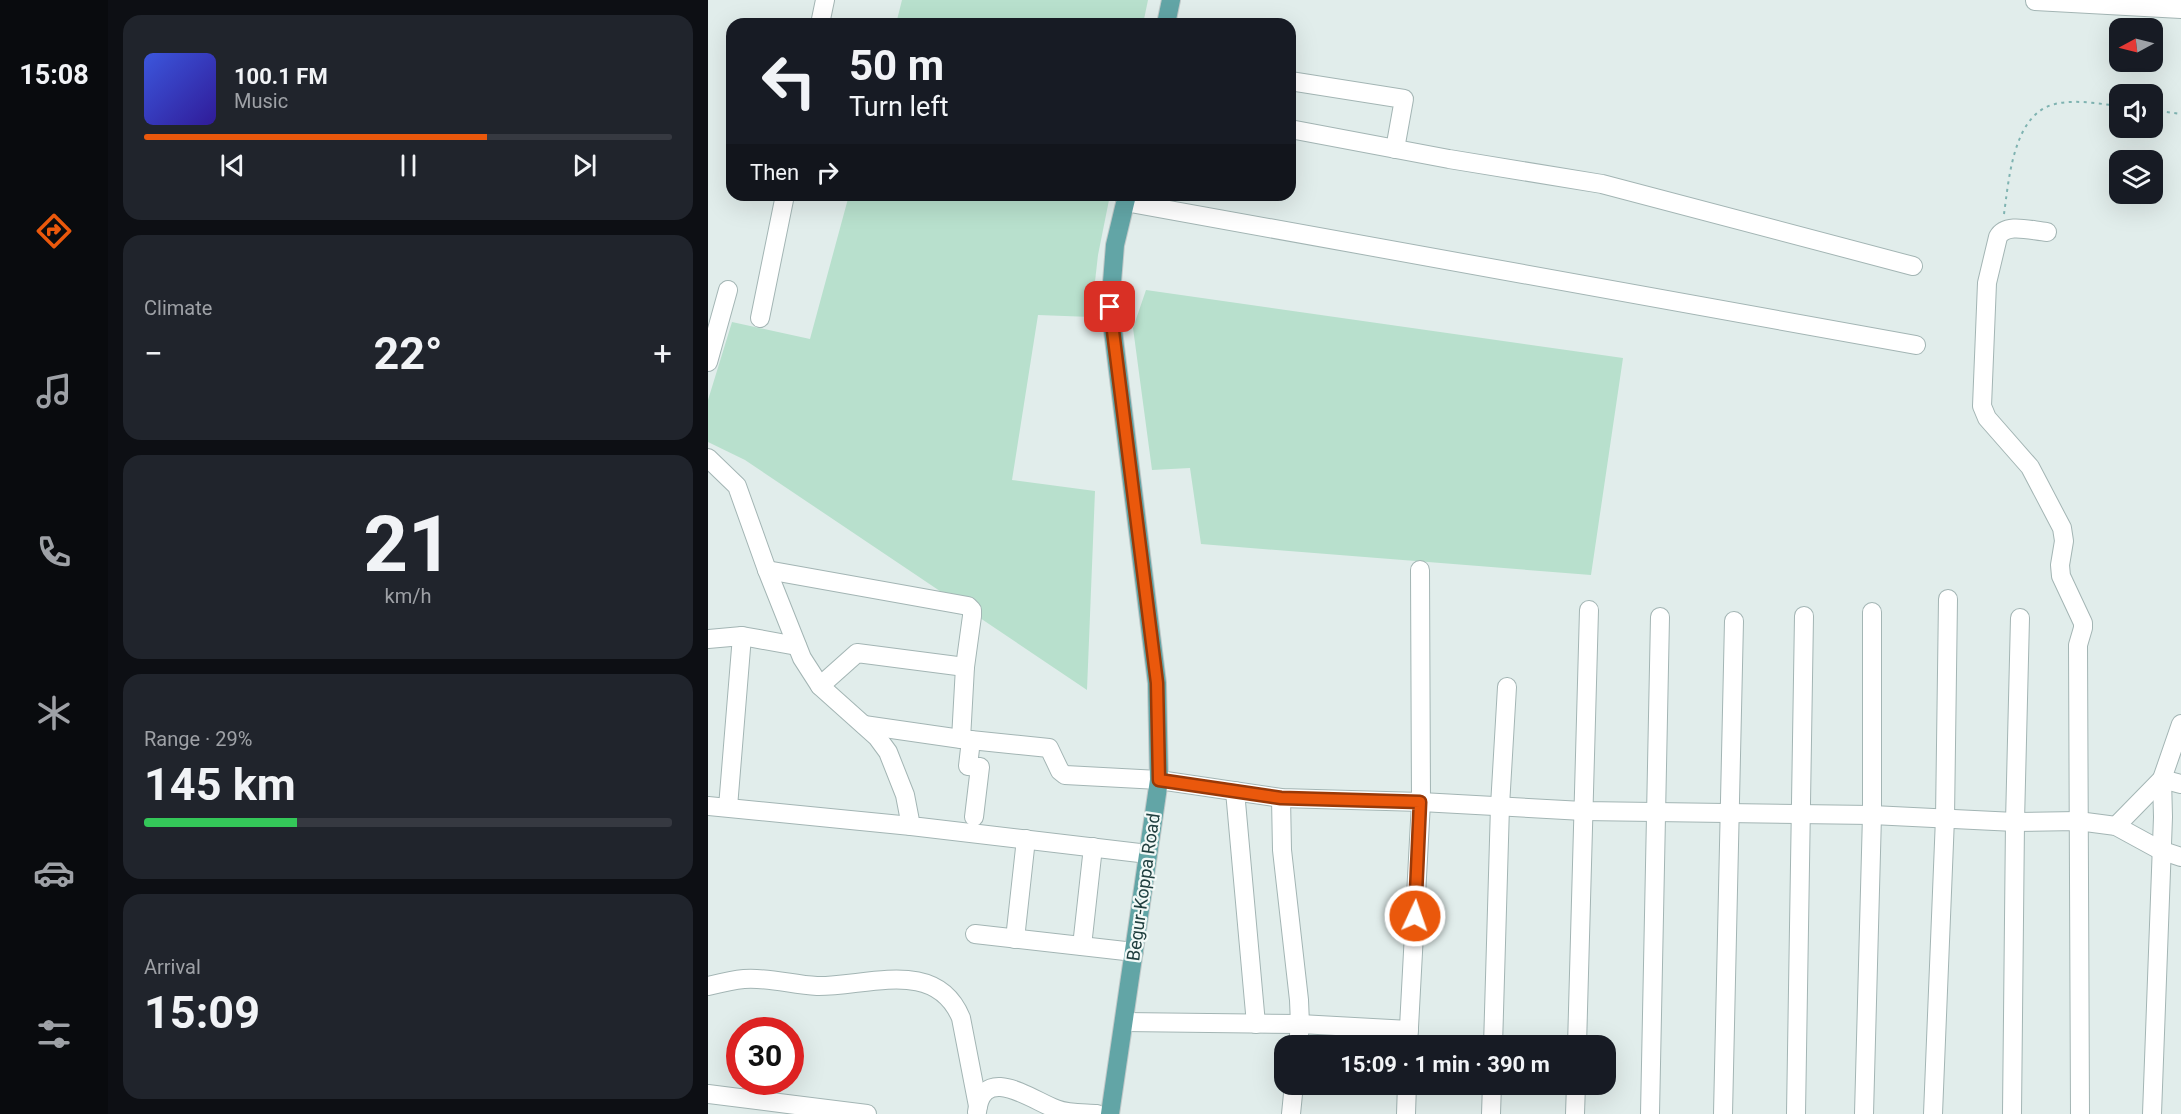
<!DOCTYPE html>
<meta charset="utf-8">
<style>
:root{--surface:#171b24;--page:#20242c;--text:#f1f3f6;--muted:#9ea1a6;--line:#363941;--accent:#ea580c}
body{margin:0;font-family:Roboto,sans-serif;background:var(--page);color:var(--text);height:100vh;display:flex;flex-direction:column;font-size:22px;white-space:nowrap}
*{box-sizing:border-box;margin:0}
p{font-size:20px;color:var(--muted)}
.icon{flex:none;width:33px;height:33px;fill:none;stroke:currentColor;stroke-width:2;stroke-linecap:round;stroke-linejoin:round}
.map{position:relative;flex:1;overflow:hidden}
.details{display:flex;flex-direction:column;gap:15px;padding:15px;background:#0d0f14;width:600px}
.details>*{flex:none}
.top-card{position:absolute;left:18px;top:18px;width:570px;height:183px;border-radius:18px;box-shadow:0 6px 24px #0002;background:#171b24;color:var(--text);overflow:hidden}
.needle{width:39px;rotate:263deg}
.controls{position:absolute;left:1401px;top:18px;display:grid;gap:12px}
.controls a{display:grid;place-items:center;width:54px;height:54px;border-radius:12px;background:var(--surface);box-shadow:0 6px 24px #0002;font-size:30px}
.speed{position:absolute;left:18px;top:1017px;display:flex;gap:12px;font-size:30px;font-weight:700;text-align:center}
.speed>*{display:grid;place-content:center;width:78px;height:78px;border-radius:50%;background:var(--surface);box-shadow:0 6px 24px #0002;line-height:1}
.speed .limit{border:9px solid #d22;background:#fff;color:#111}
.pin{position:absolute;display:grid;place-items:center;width:51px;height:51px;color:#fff;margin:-26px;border-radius:12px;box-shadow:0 3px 9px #0006}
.me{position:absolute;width:66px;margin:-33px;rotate:3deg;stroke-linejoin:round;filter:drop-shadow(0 0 4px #0008)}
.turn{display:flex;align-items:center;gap:21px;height:126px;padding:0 24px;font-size:27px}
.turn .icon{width:78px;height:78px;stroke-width:2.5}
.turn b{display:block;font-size:42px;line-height:51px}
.then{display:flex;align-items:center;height:57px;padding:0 24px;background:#0003;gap:12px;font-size:22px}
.big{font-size:45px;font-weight:700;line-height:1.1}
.details .widget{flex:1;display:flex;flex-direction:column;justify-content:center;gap:9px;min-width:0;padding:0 21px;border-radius:18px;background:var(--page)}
.details .dial{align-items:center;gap:0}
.dial b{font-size:78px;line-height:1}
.song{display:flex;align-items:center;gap:18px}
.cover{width:72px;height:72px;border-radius:9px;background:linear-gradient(135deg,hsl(230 70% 55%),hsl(250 70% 35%))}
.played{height:6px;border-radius:3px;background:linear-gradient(90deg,var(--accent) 65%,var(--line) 65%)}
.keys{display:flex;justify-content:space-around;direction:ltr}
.heat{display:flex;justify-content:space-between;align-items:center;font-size:33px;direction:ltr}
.charge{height:9px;border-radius:4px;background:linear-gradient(90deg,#34c759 29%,var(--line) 0)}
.trip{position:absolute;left:566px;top:1035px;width:342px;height:60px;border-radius:18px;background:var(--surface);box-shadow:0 6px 24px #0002;font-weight:700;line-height:60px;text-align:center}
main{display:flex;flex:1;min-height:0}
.tab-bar{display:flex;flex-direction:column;width:108px;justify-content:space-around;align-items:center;background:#090b0e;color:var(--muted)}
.tab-bar .icon{width:42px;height:42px}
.tab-bar .current{color:var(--accent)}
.tab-bar b{font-size:27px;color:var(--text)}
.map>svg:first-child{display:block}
.green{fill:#b8e0cd}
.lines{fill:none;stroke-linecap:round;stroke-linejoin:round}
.minor-casing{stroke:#a3b5b4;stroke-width:20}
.major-casing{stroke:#c1c9c9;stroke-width:20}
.path{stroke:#7fb3b1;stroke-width:2;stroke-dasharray:3 4.5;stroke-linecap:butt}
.minor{stroke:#fff;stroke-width:18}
.major{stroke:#62a5a6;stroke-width:18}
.route-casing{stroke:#983908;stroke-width:15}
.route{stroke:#ea580c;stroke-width:10}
.labels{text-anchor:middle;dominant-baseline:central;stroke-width:4.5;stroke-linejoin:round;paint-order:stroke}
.street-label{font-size:18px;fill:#203f3f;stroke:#f2f9f7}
</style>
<main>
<nav class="tab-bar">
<b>15:08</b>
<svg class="icon current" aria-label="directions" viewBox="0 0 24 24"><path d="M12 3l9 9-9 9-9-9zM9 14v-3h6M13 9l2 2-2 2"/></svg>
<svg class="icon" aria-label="music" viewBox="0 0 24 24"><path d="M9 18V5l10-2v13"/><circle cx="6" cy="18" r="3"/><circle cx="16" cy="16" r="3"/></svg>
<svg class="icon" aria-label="phone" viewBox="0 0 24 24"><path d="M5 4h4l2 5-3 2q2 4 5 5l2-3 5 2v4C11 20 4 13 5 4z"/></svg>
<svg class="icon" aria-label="climate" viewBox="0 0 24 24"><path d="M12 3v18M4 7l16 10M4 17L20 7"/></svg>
<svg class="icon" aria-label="car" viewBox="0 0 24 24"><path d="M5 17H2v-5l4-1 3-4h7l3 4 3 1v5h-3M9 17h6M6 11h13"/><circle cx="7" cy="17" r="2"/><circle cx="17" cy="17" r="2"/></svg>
<svg class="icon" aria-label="filters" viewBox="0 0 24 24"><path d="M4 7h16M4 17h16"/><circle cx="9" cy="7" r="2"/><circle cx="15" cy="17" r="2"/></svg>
</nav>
<section class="details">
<div class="widget">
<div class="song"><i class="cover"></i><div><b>100.1 FM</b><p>Music</p></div></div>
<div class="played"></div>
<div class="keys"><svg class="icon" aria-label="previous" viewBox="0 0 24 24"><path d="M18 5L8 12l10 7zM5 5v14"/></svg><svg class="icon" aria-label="pause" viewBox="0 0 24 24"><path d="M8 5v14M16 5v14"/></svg><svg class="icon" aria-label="next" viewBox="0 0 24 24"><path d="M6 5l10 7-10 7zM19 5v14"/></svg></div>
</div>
<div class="widget"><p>Climate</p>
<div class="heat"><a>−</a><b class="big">22°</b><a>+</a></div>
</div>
<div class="widget dial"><b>21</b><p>km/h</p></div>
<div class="widget"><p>Range · 29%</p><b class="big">145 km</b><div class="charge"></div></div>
<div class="widget"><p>Arrival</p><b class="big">15:09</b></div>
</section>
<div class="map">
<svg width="1473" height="1114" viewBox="0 0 1473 1114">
<rect width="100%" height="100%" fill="#e1edeb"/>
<g class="green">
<path d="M194,0H440L435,24H188Z"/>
<path d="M141,195H402L390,255L383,317L330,315L304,480L387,491L379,690L37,460L0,442V400L24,322L102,339Z"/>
<path d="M438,290L915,358L883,575L493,544L482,468L444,470L425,328Z"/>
</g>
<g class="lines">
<g class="minor-casing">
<g id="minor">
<path d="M1327,1L1473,9"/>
<path d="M112,24L117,0"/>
<path d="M582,81L696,99L687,149"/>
<path d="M582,129L741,159L894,184L1205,266"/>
<path d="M417,202L1208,345"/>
<path d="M1339,232C1324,231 1298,222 1290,237L1279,283L1274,406L1279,418L1322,467L1354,528L1356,541L1352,565L1353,576L1375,623V628L1370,645L1372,1114"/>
<path d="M52,318L77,195"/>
<path d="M0,362L20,290"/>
<path d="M0,458L29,486L59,570L94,658L112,686L169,737L180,752L197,795L203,826L440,854"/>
<path d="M59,570L260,606L264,610V616L257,667L253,739"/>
<path d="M0,639L34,636L89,646"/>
<path d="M112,686L149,653L257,667"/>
<path d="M156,725L253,739L341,748L352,771L357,775L451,780L573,798L713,802L875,811L1164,815L1307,822L1370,821L1408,826L1452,850L1473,857"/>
<path d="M263,740L260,766L272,767L266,817"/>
<path d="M527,791L548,1024"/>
<path d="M573,798L574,850L591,1000L592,1024L590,1046"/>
<path d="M0,806L203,826"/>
<path d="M20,807L34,636"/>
<path d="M1408,826L1454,779L1473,784"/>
<path d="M267,934L426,952"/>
<path d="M307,939L318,839"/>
<path d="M374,946L385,847"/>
<path d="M0,986C12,983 24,980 36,979C61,977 85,985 109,986C158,987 228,957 253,1018L270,1106"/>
<path d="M416,1022L592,1024L701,1030"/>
<path d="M700,1046L713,802L712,570"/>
<path d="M785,1046L792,806L799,687"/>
<path d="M869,1046L881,610"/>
<path d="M0,1094L159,1114"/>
<path d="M269,1112C275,1062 325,1101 348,1109C360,1114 376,1113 389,1114"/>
<path d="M583,1114L586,1084"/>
<path d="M698,1114L699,1084"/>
<path d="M783,1114L784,1084"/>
<path d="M867,1114L868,1084"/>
<path d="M942,1114L952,617"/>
<path d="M1015,1114L1026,621"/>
<path d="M1088,1114L1096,616"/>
<path d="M1156,1114L1164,815V612"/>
<path d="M1225,1114L1237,818L1240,599"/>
<path d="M1304,1114L1307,822L1312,618"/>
<path d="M1444,1114L1455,817L1454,779L1473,724"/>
</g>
</g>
<g class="major-casing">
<g id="major">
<path d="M458,24L463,0"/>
<path d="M402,1114L451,780L449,683L402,307L407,245L419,195"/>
</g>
</g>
<g class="path">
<path d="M1444,110L1473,114"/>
<path d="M1296,214C1301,179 1305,114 1347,104C1368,99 1391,104 1412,106"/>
</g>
<use href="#minor" class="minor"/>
<use href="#major" class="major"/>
</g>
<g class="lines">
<g class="route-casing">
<path id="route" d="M402,307L449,683L451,780L573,798L712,802L707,916"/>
</g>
<use href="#route" class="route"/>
</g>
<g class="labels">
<g class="street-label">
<text transform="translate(435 887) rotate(-82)">Begur-Koppa Road</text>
</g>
</g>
</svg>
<div class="controls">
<a><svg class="needle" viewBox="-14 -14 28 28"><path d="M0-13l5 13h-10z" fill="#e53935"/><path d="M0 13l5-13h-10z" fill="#9ea1a6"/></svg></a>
<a><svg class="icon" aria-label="sound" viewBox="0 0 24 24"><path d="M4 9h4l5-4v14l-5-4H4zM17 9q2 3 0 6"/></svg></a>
<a><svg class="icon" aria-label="layers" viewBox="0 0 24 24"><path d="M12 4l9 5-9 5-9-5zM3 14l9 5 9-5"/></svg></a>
</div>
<div class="speed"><div class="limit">30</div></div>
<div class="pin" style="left:402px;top:307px;background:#d93025"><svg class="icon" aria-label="arrive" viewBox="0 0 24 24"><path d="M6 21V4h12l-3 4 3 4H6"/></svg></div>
<svg class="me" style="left:707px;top:916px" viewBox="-20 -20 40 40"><circle r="17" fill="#ea580c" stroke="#fff" stroke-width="3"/><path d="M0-11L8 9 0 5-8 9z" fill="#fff"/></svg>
<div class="trip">15:09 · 1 min · 390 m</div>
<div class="top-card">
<div class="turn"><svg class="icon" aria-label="left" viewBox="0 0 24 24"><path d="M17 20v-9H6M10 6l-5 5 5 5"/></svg><div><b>50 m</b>Turn left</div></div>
<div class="then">Then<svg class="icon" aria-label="right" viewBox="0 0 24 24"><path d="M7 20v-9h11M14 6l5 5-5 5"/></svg></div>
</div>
</div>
</main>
